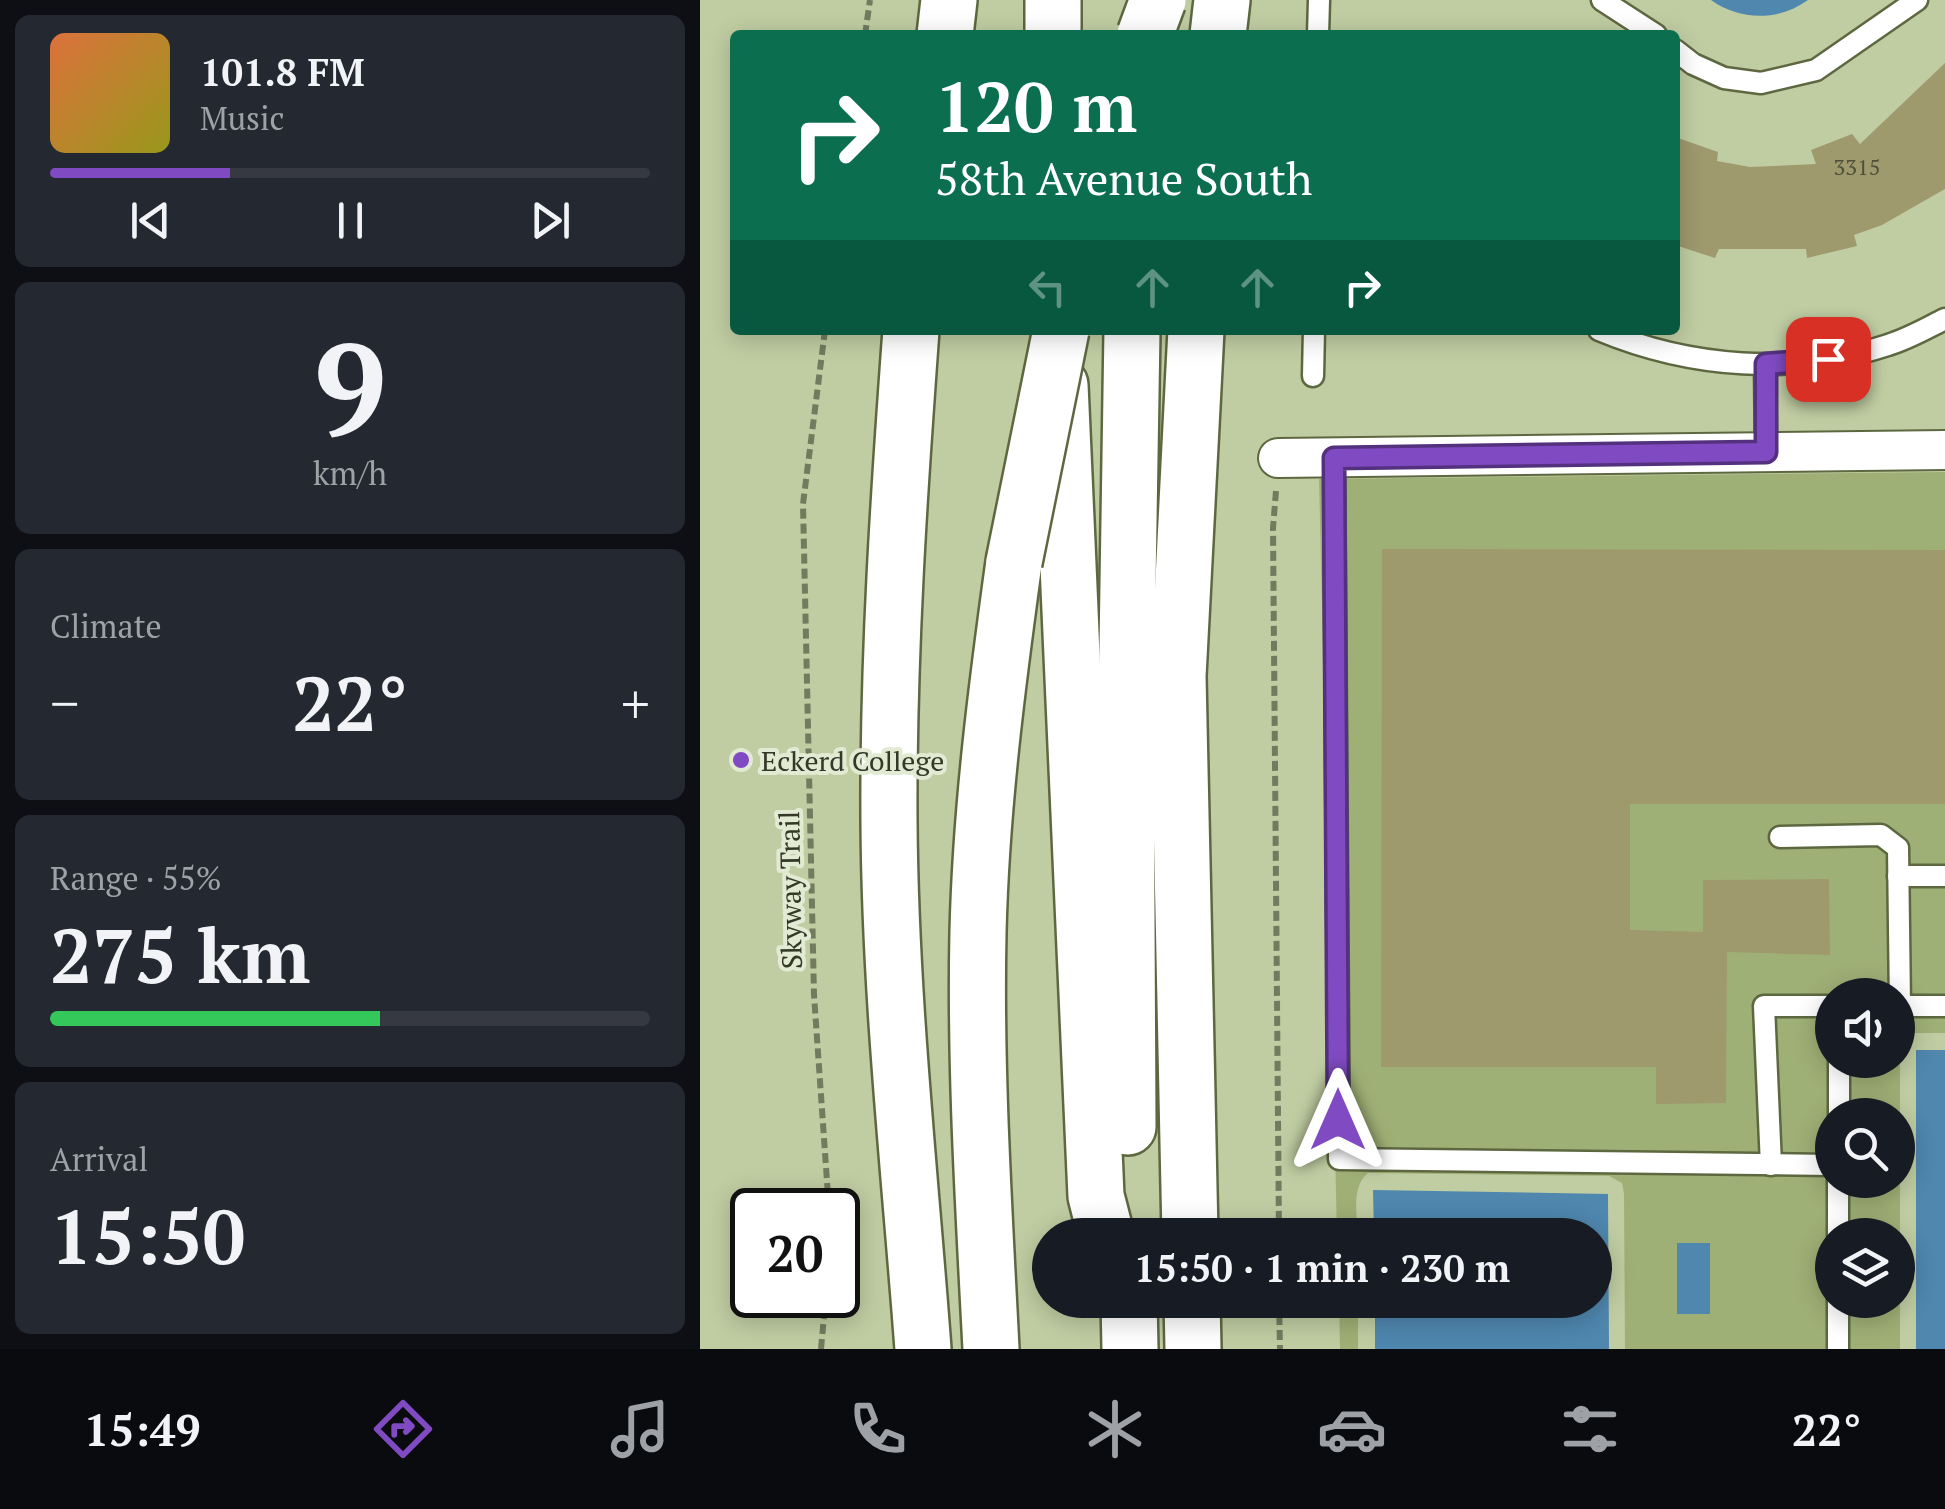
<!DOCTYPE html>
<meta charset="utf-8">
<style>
:root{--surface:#171b24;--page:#242831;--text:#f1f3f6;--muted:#9ea1a6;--line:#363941;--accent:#804bc2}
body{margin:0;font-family:"PT Serif",serif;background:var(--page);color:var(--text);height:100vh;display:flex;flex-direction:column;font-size:38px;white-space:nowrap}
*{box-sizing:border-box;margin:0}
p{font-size:32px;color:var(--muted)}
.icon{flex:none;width:55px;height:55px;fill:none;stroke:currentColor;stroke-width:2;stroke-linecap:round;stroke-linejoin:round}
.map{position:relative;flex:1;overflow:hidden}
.drawer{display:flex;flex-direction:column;gap:15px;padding:15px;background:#0d0f14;width:700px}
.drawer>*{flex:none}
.banner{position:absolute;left:30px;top:30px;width:950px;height:305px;border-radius:10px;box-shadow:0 5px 25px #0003;background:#0b6e4f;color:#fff;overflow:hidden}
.controls{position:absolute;left:1115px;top:978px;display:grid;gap:20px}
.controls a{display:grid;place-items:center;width:100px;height:100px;border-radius:50%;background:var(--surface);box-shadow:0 5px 25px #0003;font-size:50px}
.speed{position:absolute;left:30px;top:1188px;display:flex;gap:20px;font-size:50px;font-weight:700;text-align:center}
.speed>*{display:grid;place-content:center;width:130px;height:130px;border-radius:50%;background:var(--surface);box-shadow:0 5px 25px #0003;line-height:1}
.speed .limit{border:5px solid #111;border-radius:15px;background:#fff;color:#111}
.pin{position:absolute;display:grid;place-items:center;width:85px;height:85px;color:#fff;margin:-42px;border-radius:20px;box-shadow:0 5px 15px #0006}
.me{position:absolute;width:110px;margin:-55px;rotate:0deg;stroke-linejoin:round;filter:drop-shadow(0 0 8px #0008)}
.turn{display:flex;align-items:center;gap:35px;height:210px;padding:0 40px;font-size:45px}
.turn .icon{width:130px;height:130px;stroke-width:2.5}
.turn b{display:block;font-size:70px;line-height:85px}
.lanes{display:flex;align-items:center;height:95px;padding:0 40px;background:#0003;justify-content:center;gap:50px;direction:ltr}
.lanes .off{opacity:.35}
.big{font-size:75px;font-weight:800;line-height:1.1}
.drawer .tile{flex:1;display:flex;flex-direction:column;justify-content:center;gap:15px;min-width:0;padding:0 35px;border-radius:15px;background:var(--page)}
.drawer .dial{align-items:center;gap:0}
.dial b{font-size:130px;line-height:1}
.song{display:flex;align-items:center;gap:30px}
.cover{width:120px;height:120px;border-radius:15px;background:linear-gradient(135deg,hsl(20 70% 55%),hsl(60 70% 35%))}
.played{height:10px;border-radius:5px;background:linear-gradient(90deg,var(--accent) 30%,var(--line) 30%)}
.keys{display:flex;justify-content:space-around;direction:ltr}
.heat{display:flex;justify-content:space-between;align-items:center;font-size:55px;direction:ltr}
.charge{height:15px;border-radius:8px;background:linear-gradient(90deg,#34c759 55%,var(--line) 0)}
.trip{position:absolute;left:332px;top:1218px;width:580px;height:100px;border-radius:50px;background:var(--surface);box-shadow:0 5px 25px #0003;font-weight:800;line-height:100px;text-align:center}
.menu{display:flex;height:160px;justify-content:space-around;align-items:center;background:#090b0e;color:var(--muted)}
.menu .icon{width:70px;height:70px}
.menu .active{color:var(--accent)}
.menu b{font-size:45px;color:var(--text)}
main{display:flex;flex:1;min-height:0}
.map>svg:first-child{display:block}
.green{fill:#9fb076;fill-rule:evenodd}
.water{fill:#4f87af}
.building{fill:#9f996e}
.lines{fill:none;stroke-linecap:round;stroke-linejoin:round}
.service-casing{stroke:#5d6841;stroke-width:25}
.minor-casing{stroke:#5d6841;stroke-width:42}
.motorway-casing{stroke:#5d6841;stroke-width:60}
.path{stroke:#737b5f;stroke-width:6;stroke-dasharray:10 5;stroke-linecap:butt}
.service{stroke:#fff;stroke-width:20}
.minor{stroke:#fff;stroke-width:38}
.motorway{stroke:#fff;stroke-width:55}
.motorway-bridge-casing{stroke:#5d6841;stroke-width:60;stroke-linecap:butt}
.motorway-bridge{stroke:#fff;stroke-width:55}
.route-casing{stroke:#53317e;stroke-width:25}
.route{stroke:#804bc2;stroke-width:18}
.poi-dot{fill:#804bc2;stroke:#e3ead4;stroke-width:4}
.labels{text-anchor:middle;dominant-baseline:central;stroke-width:8;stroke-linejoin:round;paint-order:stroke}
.number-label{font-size:22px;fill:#4e5039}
.poi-label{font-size:28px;fill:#333827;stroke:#e3ead4;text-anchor:start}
.street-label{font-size:28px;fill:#333827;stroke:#e3ead4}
</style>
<main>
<section class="drawer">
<div class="tile">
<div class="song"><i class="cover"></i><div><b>101.8 FM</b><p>Music</p></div></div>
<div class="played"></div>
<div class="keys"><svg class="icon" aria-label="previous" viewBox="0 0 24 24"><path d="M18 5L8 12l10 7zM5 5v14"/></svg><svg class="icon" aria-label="pause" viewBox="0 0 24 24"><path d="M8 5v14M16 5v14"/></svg><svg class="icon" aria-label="next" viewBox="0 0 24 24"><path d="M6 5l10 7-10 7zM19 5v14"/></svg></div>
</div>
<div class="tile dial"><b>9</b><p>km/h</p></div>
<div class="tile"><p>Climate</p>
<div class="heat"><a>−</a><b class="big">22°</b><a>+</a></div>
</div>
<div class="tile"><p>Range · 55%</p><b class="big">275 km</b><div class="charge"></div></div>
<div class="tile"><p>Arrival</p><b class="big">15:50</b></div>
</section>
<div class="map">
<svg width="1245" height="1349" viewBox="0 0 1245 1349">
<rect width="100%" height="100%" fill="#c0cda2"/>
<g class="green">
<path d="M1245,472V1033H1211L1203,1039L1200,1050V1349H925L924,1194L922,1183L909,1176L668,1173C651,1187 657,1214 658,1235H637L619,479ZM1132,995H1198V1060H1132ZM1132,1115H1198V1180H1132ZM1132,1235H1198V1300H1132Z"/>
<path d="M639,1300H658V1349H640Z"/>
</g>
<g class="water">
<path d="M1011,0H1108C1079,21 1040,21 1011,0Z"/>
<rect x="1216" y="1050" width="29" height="299"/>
<path d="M673,1190L908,1194L909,1349H675V1300H895V1235H674Z"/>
<rect x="977" y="1243" width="33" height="71"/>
</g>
<g class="building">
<path d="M1245,63V189L1182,225L1154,235L1157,246L1107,258L1106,249H1019L1015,258L975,245V137L1018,152L1017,161L1050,167L1116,164L1111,150L1152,134L1160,144Z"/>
<path d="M682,549L1245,550V804H930V930L1003,932V880L1129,879L1130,955L1027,952L1026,1103L956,1104V1067H681Z"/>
</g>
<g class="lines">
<g class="service-casing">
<g id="service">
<path d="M902,0L956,35"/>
<path d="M618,35L619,0"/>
<path d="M975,50L993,64L1024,78L1061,83L1116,70L1217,0"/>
<path d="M899,330C990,368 1094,376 1188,345C1208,339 1227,328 1245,319"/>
<path d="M1065,365L1066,452"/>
<path d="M613,376L614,330"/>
<path d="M634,458L639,1159L1132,1165"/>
<path d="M1080,837L1181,835L1198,848L1200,1006"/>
<path d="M1198,876H1245"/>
<path d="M1198,1006H1245"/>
<path d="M1139,1115V1060"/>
<path d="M1071,1165L1064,1006H1132"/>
<path d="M1138,1235V1180"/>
<path d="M1138,1349V1300"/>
</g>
</g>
<g class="minor-casing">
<path id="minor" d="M578,458L1245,450"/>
</g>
<g class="motorway-casing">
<g id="motorway">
<path d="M245,35L249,0"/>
<path d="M353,35V0"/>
<path d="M518,35L522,0"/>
<path d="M211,330C199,493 188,657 189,821C190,997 210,1174 223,1349"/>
<path d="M360,385L396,1196L406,1235"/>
<path d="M428,1127L426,711L432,330"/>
<path d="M490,1235L478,676L496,330"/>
<path d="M429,1300L430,1349"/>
<path d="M492,1300L493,1349"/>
<path d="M291,1349C284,1211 275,1070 278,932C281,808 297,685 314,562"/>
</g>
</g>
<g class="path">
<path d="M165,35L170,0"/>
<path d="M125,330L103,504L114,995L129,1210"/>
<path d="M576,491L573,528L579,1235"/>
<path d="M579,1300L580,1349"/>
<path d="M121,1349L126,1295"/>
</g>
<use href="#service" class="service"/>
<use href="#minor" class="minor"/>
<use href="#motorway" class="motorway"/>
<g class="motorway-bridge-casing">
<g id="motorway-bridge">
<path d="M445,35L458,0"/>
<path d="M314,562L361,330"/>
</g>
</g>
<use href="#motorway-bridge" class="motorway-bridge"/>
</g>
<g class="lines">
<g class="route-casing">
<path id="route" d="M638,1120L634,458L1066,452V364L1128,359"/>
</g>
<use href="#route" class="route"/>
</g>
<circle class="poi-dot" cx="41" cy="760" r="10"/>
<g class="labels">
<g class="number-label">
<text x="1157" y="166">3315</text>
</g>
<g class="poi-label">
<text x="61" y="760">Eckerd College</text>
</g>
<g class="street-label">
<text transform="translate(90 890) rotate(-91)">Skyway Trail</text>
</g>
</g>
</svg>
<div class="controls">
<a><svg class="icon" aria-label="sound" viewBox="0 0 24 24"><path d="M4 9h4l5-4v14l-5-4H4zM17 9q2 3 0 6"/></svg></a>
<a><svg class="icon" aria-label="search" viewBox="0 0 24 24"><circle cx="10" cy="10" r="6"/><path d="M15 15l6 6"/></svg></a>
<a><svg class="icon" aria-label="layers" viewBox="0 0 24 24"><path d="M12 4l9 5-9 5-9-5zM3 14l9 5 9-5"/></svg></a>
</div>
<div class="speed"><div class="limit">20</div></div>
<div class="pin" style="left:1128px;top:359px;background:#d93025"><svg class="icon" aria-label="arrive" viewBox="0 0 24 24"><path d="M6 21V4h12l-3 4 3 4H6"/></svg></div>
<svg class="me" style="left:638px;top:1120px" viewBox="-20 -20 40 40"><path d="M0-17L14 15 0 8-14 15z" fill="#804bc2" stroke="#fff" stroke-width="4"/></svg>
<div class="trip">15:50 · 1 min · 230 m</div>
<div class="banner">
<div class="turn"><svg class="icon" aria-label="right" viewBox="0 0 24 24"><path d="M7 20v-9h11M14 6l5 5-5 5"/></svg><div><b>120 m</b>58th Avenue South</div></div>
<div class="lanes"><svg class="icon off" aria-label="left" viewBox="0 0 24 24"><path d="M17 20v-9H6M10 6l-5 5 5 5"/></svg><svg class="icon off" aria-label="ahead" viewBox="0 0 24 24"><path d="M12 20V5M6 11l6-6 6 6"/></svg><svg class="icon off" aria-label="ahead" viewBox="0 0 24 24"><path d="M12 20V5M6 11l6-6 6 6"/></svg><svg class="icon" aria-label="right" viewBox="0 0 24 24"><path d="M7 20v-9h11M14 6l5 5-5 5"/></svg></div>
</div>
</div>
</main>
<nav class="menu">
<b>15:49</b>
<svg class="icon active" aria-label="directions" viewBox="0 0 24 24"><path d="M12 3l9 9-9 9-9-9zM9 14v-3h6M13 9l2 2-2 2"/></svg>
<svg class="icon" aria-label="music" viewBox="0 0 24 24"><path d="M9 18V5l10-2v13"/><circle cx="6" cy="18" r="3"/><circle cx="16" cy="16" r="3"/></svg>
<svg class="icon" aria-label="phone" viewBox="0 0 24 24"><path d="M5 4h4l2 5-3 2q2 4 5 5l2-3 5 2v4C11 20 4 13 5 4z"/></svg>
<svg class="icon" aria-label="climate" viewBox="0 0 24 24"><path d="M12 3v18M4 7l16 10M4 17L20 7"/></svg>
<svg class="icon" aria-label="car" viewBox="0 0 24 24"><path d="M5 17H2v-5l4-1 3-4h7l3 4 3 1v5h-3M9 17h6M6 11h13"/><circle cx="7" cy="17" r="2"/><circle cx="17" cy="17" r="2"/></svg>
<svg class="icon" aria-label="filters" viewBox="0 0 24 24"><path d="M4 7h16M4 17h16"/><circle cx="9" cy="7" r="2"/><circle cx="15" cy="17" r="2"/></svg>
<b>22°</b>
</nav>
